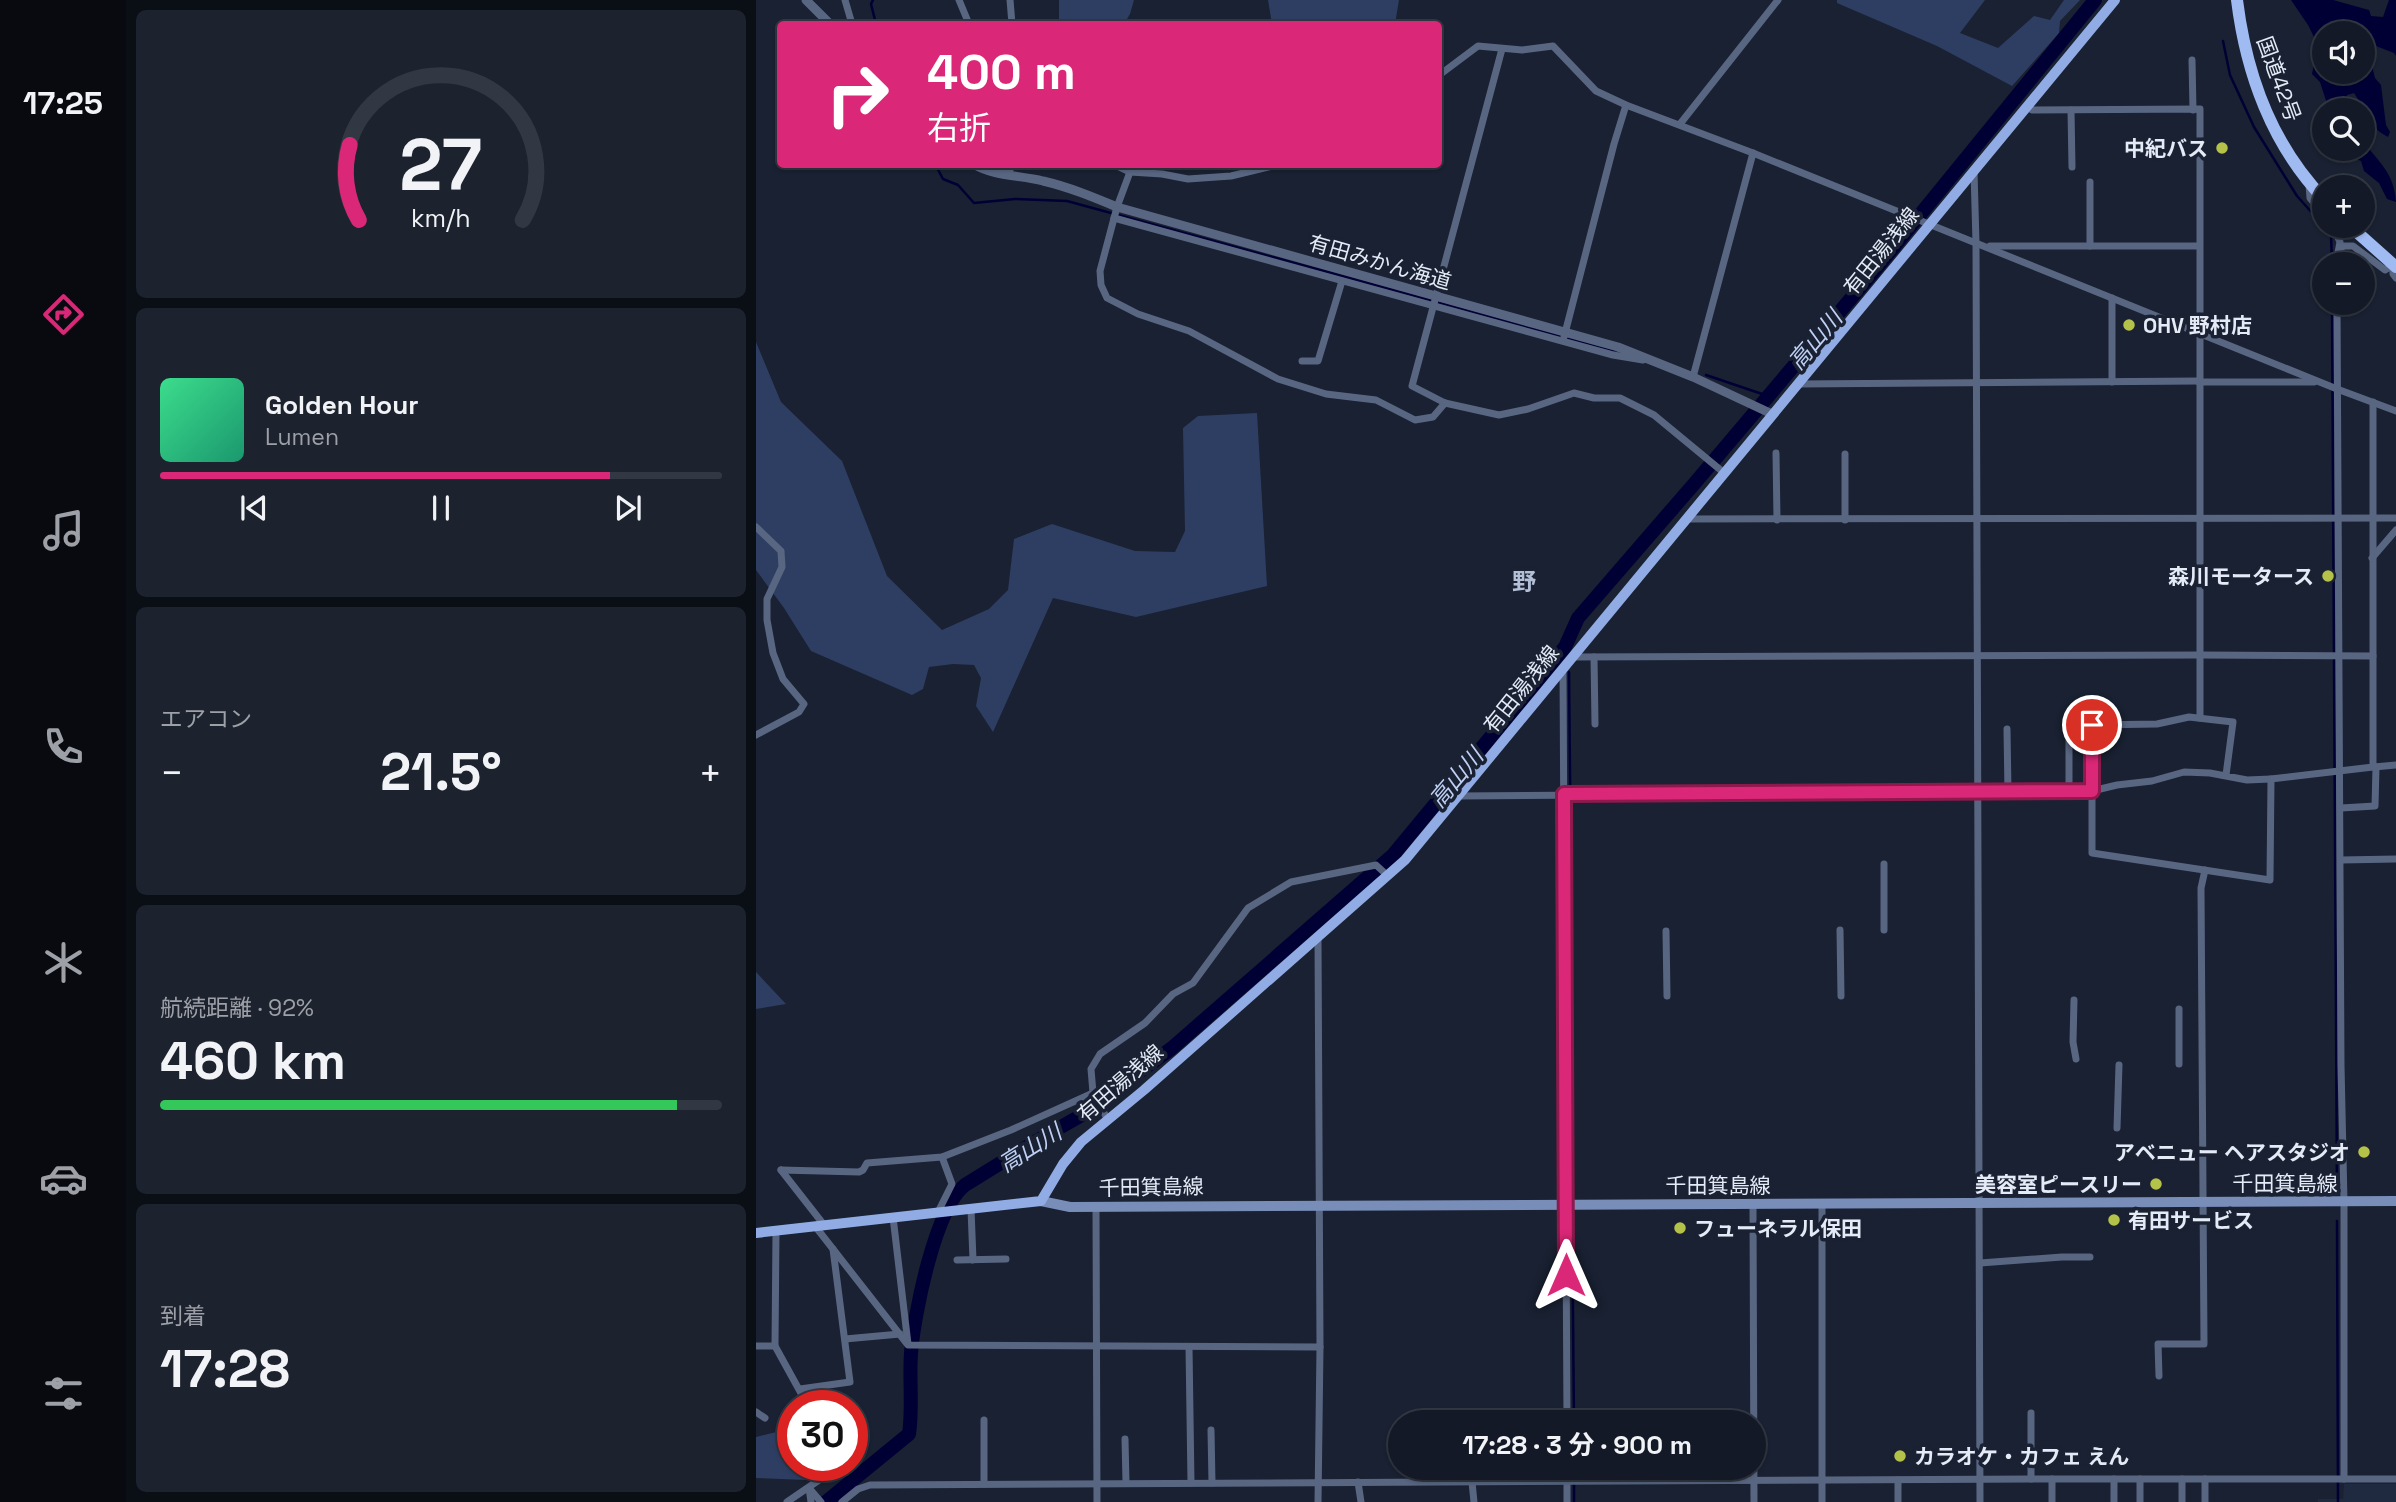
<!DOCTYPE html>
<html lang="ja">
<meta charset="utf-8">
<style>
:root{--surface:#131926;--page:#1c222e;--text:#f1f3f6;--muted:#9da0a7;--line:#323843;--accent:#db2777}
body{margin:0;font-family:"Space Grotesk","Noto Sans JP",sans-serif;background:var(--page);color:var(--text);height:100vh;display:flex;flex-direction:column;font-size:26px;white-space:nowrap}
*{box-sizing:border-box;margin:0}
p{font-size:23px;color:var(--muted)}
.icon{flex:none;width:38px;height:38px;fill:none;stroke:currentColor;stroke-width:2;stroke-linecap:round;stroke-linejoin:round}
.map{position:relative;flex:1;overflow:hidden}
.side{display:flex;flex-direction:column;gap:10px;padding:10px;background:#0a0e15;width:630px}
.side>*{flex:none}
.banner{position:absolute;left:21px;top:21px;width:665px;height:147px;border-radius:7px;box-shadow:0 2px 5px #0004,0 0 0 2px var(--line);background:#db2777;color:#fff;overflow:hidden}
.buttons{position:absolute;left:1556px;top:21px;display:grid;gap:14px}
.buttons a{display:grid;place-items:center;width:63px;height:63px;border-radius:50%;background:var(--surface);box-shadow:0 2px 5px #0004,0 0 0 2px var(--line);font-size:35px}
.speed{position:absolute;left:21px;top:1390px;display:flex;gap:14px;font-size:35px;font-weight:700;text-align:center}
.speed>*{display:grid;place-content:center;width:91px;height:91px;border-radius:50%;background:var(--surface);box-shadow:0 2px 5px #0004,0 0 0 2px var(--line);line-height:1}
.speed .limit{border:10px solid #d22;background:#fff;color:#111}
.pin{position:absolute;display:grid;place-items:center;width:60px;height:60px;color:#fff;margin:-30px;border:4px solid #fff;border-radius:50%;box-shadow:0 2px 7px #0007}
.me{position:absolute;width:77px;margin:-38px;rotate:0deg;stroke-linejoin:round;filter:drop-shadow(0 0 5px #0008)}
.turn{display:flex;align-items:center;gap:24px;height:147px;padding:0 35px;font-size:32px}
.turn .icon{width:91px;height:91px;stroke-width:2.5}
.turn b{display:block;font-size:49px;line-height:60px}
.big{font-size:52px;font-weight:700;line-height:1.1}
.side .card{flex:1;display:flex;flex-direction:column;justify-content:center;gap:10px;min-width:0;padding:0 24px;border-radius:10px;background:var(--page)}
.side .dial{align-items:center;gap:0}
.dial svg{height:182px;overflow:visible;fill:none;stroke:var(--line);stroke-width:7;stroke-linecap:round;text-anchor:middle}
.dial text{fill:var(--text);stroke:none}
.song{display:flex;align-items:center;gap:21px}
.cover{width:84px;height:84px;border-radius:10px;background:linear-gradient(135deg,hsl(150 70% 55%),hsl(160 70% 35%))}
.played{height:7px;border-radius:4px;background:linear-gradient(90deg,var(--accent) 80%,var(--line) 80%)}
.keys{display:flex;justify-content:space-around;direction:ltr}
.heat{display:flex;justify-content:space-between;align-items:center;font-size:38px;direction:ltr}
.charge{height:10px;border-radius:5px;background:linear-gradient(90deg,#34c759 92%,var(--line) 0)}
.trip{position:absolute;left:632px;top:1410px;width:378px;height:70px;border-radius:35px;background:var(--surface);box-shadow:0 2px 5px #0004,0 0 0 2px var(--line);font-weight:700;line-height:70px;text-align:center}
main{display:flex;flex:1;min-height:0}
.tab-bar{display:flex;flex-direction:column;width:126px;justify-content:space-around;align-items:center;background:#080a0f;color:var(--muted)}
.tab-bar .icon{width:49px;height:49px}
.tab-bar .current{color:var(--accent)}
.tab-bar b{font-size:32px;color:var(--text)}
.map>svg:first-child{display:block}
.built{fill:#1f2a40}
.green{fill:#2e3e63}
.water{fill:#010035}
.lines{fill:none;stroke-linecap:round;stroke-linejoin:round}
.stream{stroke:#010035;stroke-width:2.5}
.river{stroke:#010035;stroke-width:14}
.minor{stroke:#596682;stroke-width:7}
.tertiary{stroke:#596682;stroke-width:9}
.secondary{stroke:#798db9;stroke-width:10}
.primary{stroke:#91ace5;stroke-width:10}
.trunk{stroke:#a0baf2;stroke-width:12}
.route-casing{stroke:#8e194d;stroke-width:18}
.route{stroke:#db2777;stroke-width:12}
.poi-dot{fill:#b5c249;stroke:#192132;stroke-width:2.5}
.labels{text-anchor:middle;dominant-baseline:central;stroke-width:7;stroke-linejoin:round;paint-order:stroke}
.street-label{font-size:21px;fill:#e4eaf6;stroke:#192132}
.poi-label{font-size:21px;font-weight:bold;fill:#e4eaf6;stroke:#192132;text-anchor:end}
.water-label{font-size:23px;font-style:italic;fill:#bfd0f4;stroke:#192132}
.quarter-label{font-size:24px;font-weight:bold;fill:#b3bfd6;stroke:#192132}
</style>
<main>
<nav class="tab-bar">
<b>17:25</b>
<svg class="icon current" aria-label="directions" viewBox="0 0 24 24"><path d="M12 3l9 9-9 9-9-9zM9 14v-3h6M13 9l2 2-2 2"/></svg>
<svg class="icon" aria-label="music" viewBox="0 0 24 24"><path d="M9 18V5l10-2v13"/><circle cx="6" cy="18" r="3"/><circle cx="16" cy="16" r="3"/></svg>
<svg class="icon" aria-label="phone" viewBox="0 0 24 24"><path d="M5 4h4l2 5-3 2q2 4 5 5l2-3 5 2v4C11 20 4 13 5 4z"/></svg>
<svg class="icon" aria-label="climate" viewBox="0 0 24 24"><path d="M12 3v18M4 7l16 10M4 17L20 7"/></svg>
<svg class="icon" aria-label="car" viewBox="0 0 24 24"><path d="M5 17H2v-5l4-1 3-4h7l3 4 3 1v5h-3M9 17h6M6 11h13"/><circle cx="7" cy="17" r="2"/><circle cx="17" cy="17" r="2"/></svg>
<svg class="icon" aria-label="filters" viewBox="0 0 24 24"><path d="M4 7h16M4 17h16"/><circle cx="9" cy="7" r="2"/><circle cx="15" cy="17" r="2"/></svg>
</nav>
<section class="side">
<div class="card dial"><svg viewBox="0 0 100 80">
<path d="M14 69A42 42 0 1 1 86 69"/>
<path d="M14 69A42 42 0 0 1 10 36" stroke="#db2777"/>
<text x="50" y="56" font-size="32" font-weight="700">27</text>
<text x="50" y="72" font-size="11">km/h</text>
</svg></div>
<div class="card">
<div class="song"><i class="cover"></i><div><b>Golden Hour</b><p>Lumen</p></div></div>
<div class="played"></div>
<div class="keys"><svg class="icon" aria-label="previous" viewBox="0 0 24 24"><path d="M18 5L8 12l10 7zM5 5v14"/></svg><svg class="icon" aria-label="pause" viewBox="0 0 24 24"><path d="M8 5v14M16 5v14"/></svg><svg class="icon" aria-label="next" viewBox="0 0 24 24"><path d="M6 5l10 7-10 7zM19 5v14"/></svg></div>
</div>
<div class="card"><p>エアコン</p>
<div class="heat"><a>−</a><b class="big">21.5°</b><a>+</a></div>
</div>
<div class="card"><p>航続距離 · 92%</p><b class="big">460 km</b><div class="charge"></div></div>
<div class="card"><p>到着</p><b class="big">17:28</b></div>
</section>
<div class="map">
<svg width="1640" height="1502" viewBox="0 0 1640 1502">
<rect width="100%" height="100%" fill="#192132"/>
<path class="built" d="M1588,1484H1640V1502H1562V1499H1587Z"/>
<g class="green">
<path d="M303,0H378L374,14L368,24H303Z"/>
<path d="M512,0H643L639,24H516Z"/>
<path d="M1081,0H1229L1204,33L1242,48L1278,16L1294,20L1308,0H1324L1304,21L1303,33L1256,86L1181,46L1081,3Z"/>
<path d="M0,342L25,402L86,461L131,576L186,630L233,609L252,590L258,539L296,524L379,551L419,552L429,531L427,428L442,416L501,413L511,586L380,617L297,598L237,732L220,706L225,678L218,665L197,664L173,667L167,689L156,695L55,651L28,608L0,570Z"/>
<path d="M0,972L30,1004L0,1009Z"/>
<path d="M37,1428V1465H54L51,1480L0,1478V1437Z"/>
</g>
<g class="water">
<path d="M1535,0H1577L1613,10L1615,16L1627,17L1633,0H1640V56L1638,53L1607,41L1606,33H1568V72H1606L1607,55L1616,66L1619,78L1625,85L1630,125L1634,132L1632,137C1608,124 1612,113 1598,93L1591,95L1588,110H1573L1564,82L1556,74L1562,45L1552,25Z"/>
<path d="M1607,141C1623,163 1638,172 1640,202L1631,199L1623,183L1608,171L1605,161L1594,156L1590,149H1606Z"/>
</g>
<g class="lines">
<g class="stream">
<path d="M117,0L115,4L120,24"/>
<path d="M1467,41L1474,75L1498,127L1541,196L1575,234L1576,264"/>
<path d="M179,164L187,179L202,185L218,203L259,199L311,201L857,350"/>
<path d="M1576,303L1581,1193"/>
<path d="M950,375L1012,396"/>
<path d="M809,647L810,652"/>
<path d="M813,672L816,979V1202"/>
<path d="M816,1209L818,1423"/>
<path d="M1581,1221L1582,1502"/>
<path d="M818,1468V1502"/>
</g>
<path class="river" d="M70,1502L153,1434C157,1407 153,1380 155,1353C158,1315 179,1208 209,1185L282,1140L340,1107L354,1093L416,1048L637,855L809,647L822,618L938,484L1119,270L1339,0"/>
<g class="minor">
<path d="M89,0L96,24"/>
<path d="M203,0L213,24"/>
<path d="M254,0L256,24"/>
<path d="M746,49L656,386L689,403L743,415L772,409L818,393L838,398H864L898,415L967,472"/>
<path d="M1436,60L1437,110"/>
<path d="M682,76L722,46L766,50L797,46L840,91L870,105L997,153L1581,389L1640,411"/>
<path d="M1271,106L1276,110L1444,109V718"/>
<path d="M1315,110L1316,167"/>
<path d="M924,124L1022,0"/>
<path d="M357,164L374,172L406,174L432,179L475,176L525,164"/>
<path d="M1218,171L1220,243L1224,1502"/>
<path d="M374,172L361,207L344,271L345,285L351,298L382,314L433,331L522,379L570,394L620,400L659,420L677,417L689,403"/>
<path d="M253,175L255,164"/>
<path d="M1553,184L1554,198L1568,215"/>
<path d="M358,218L857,355L887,360"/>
<path d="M1577,226L1584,242L1580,264"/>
<path d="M1234,246H1443"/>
<path d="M1334,246V182"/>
<path d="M1583,251L1587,246H1597L1629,270L1637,265V274L1640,278"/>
<path d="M1356,298V382"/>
<path d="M1581,303L1585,1065L1588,1201V1479"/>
<path d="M808,337L858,144L870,105"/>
<path d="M546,361H562L586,281"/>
<path d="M937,377L997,153"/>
<path d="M1443,382H1558"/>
<path d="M1042,384L1443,381"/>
<path d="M1020,453L1021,520"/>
<path d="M1089,454V520"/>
<path d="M930,519L1640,518"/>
<path d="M0,527L25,551L26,567L11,599V620L17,653L27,679L48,704L43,712L0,735"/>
<path d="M1616,558L1640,530"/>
<path d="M817,657L1445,655L1617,656"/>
<path d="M838,657L839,724"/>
<path d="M807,669L811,1423"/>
<path d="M1313,725V791"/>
<path d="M1251,729L1252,792"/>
<path d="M1618,767L1640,765"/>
<path d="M1470,775L1477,722L1433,717L1401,724L1336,725V791L1361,785L1396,781L1428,772L1454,773L1491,780L1515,779"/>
<path d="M702,796L1336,791V853L1514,880L1515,779L1617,767V402"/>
<path d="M1585,808L1619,806L1620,767"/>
<path d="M1585,860L1640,859"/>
<path d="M1128,864V930"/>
<path d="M1084,930L1085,996"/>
<path d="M910,931L911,996"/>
<path d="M562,937L564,1347L562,1502"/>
<path d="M1318,1000L1317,1042L1320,1059"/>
<path d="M1423,1009V1064"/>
<path d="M352,1120L337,1093L335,1069L344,1054L389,1023L417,994L437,983L492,908L535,882L620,865L632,876"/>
<path d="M1361,1128L1363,1065"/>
<path d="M25,1170L103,1172L107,1170L111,1163L186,1157L255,1130L337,1093"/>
<path d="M25,1170L68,1225"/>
<path d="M997,1204L998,1502"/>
<path d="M340,1207L341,1502"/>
<path d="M215,1209L217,1260"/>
<path d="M182,1212L196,1184L186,1157"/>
<path d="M137,1217L152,1344"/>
<path d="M59,1226L152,1345L564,1347"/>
<path d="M20,1231L19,1346L46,1395L56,1405"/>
<path d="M201,1260L250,1259"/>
<path d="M1224,1263L1306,1257H1334"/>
<path d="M89,1339L144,1334"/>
<path d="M0,1346H19"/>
<path d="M433,1347L435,1483"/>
<path d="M1403,1376L1402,1344H1448L1445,888L1449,870"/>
<path d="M44,1389L94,1382L77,1249"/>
<path d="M0,1412L9,1418"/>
<path d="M1275,1413V1479"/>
<path d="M228,1420V1484"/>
<path d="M455,1430L456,1483"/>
<path d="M369,1439L370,1483"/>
<path d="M1296,1479V1502"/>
<path d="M1358,1479V1502"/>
<path d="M1426,1479V1502"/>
<path d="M1142,1480V1502"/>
<path d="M602,1482L605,1502"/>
<path d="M716,1482L718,1502"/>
<path d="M31,1502L85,1465"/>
<path d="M55,1502L53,1488L65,1502"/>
<path d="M86,1502L102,1489L114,1485L1275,1479H1640"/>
<path d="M811,1502V1468"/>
<path d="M1066,1502V1204"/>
<path d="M1384,1502V1479"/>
<path d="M1449,1502V1479"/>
</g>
<g class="tertiary">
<path d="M50,0L74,24"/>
<path d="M217,164C239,177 264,175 287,181C313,187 337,197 361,207L862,347L937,377L1016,414"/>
</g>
<path class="secondary" d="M285,1201L314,1207L1640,1201"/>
<path class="primary" d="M0,1233L285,1201L307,1164L325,1142L388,1090L649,860L1359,0"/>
<g class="trunk">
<path d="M1481,0C1490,73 1516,145 1568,199"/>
<path d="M1594,226L1640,267"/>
</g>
</g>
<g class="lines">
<g class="route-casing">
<path id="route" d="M810,1275L808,794L1336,791V725"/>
</g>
<use href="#route" class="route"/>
</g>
<g class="poi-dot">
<circle cx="1466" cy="148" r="7"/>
<circle cx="1373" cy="325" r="7"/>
<circle cx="1572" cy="576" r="7"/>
<circle cx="1608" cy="1152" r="7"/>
<circle cx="1400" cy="1184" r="7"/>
<circle cx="1358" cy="1220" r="7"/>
<circle cx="924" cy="1228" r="7"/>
<circle cx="1144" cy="1456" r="7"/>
</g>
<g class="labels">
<g class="street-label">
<text transform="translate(1523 79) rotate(70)">国道42号</text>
<text transform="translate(1125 251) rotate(-51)">有田湯浅線</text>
<text transform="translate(624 262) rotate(16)">有田みかん海道</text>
<text transform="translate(765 689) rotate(-51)">有田湯浅線</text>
<text transform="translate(364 1083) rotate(-41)">有田湯浅線</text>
<text x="1529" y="1183">千田箕島線</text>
<text x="962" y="1185">千田箕島線</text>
<text transform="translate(395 1187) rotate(-1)">千田箕島線</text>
</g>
<g class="poi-label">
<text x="1452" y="148">中紀バス</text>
<text x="1387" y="325" text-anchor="start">OHV 野村店</text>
<text x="1558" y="576">森川モータース</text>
<text x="1594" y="1152">アベニュー ヘアスタジオ</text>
<text x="1386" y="1184">美容室ピースリー</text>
<text x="1372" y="1220" text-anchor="start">有田サービス</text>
<text x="938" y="1228" text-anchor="start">フューネラル保田</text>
<text x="1158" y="1456" text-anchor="start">カラオケ・カフェ えん</text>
</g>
<g class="water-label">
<text transform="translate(1059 340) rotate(-50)">高山川</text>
<text transform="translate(700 778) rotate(-50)">高山川</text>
<text transform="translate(274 1148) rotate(-32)">高山川</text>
</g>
<g class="quarter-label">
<text x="768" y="581">野</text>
</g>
</g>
</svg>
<div class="buttons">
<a><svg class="icon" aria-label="sound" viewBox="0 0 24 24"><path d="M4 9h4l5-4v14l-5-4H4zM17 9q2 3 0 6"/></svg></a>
<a><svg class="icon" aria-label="search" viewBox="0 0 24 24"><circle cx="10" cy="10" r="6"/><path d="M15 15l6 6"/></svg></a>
<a>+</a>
<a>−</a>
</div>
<div class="speed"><div class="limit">30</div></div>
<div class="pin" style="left:1336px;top:725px;background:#d93025"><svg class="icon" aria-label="arrive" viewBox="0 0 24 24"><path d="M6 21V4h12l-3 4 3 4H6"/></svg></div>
<svg class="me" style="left:810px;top:1275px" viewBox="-20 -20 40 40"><path d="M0-17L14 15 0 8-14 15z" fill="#db2777" stroke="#fff" stroke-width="4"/></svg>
<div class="trip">17:28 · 3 分 · 900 m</div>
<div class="banner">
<div class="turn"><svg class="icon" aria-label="right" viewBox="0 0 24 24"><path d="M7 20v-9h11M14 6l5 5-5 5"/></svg><div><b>400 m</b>右折</div></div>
</div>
</div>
</main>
